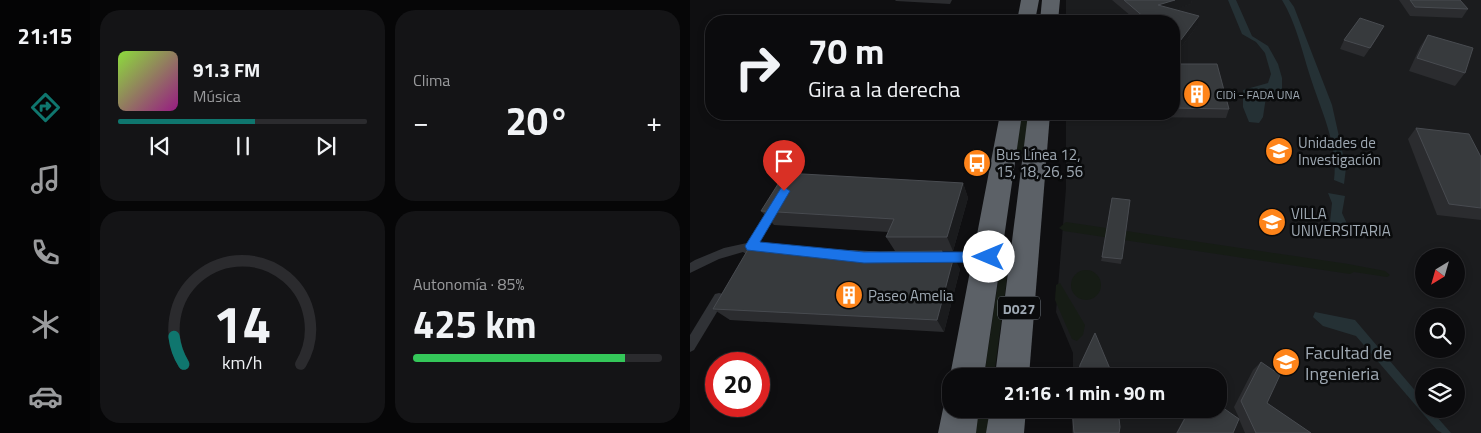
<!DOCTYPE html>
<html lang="es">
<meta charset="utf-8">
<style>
:root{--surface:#0b0b0d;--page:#141416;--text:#f1f3f6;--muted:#9a9b9d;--line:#2b2b2e;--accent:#0f766e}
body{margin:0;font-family:"Titillium Web",sans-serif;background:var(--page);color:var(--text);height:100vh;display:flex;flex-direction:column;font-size:19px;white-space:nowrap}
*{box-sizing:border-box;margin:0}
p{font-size:16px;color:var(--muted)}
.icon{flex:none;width:28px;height:28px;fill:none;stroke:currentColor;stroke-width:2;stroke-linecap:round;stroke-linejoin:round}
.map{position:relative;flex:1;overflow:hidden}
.details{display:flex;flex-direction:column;gap:10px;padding:10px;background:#060607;width:600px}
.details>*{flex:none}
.hud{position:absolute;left:15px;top:15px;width:475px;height:105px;border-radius:20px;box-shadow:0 2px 8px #0003,0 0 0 1px var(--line);background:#0b0b0d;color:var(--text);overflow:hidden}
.needle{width:32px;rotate:217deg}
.controls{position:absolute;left:725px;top:248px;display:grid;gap:10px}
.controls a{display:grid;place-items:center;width:50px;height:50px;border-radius:50%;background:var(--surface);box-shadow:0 2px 8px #0003,0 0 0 1px var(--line);font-size:25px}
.speed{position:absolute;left:15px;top:352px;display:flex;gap:10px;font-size:25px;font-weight:700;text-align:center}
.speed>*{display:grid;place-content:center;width:65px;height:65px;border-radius:50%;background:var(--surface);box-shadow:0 2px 8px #0003,0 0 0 1px var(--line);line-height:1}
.speed .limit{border:8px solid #d22;background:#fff;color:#111}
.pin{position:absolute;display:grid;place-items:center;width:42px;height:42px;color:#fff;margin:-51px -21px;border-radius:50% 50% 50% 0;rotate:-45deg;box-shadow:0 0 5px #0007}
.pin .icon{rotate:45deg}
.me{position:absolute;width:55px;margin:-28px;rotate:270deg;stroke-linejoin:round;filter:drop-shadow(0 0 4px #0008)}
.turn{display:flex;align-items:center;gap:18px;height:105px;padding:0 20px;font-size:22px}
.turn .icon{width:65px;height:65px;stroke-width:2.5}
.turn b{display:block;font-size:35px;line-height:42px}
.big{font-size:38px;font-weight:700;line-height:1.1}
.details .tile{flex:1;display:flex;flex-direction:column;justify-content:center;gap:8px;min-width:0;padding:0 18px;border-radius:20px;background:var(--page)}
.details .dial{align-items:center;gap:0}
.dial svg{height:130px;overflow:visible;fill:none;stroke:var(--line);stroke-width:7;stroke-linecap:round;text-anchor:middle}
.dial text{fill:var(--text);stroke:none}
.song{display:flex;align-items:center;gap:15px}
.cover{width:60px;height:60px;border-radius:8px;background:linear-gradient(135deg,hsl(90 70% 55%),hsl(310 70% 35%))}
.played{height:5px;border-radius:2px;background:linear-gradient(90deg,var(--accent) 55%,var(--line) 55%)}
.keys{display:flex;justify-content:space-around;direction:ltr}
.heat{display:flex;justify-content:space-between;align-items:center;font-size:28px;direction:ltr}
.charge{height:8px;border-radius:4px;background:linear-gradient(90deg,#34c759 85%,var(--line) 0)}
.details .tiles{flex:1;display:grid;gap:10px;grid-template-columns:repeat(2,1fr)}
.trip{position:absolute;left:252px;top:368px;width:285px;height:50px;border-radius:20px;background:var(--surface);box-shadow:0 2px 8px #0003,0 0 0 1px var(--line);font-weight:700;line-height:50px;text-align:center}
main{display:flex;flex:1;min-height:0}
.tab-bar{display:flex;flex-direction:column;width:90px;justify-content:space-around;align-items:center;background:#040405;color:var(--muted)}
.tab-bar .icon{width:35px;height:35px}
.tab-bar .on{color:var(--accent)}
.tab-bar b{font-size:22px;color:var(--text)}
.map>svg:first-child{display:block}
.built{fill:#1b1c1e;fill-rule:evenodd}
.green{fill:#161c15}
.water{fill:#253135}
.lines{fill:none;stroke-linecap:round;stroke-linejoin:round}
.lane{fill:#303236;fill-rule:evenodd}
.highway{fill:#5c6167;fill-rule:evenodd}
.wall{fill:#2b2c2f}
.shaded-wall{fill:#1a1b1d}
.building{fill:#373a3d;stroke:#484b50}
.route{fill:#1a73e8;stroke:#114b97}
.labels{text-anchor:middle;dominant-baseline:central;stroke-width:5;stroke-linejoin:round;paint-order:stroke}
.far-poi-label{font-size:12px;fill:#9fa9b3;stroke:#0a0b0c;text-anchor:start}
.shield{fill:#0a0b0c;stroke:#727a81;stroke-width:1}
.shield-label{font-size:14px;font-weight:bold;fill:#9fa9b3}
.poi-label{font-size:15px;fill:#9fa9b3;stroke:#0a0b0c;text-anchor:start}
.near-poi-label{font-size:18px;fill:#9fa9b3;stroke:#0a0b0c;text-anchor:start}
</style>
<main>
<nav class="tab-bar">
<b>21:15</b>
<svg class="icon on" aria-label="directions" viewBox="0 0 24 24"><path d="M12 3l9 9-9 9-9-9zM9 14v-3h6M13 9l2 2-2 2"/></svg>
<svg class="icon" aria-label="music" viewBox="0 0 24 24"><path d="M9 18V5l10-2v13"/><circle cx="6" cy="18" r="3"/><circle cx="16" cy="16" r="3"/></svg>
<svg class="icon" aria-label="phone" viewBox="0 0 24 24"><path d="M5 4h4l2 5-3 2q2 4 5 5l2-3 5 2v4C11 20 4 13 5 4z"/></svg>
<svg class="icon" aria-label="climate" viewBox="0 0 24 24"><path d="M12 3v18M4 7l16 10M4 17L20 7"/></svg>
<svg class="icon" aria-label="car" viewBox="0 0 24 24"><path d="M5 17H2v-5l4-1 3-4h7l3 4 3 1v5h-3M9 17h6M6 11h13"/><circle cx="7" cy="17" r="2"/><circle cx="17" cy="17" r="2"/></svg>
</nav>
<section class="details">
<div class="tiles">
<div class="tile">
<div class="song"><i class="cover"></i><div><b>91.3 FM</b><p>Música</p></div></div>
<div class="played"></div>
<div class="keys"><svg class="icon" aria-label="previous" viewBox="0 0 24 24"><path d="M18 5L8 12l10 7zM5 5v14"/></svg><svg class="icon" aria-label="pause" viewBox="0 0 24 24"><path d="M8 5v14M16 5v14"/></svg><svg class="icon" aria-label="next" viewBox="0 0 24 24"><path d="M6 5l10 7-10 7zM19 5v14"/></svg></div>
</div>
<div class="tile"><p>Clima</p>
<div class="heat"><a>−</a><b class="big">20°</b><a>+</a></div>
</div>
<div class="tile dial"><svg viewBox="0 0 100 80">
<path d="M14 69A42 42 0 1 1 86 69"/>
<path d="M14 69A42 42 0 0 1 8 52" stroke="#0f766e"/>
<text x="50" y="56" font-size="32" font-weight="700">14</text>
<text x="50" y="72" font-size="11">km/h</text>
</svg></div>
<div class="tile"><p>Autonomía · 85%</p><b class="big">425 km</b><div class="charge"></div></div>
</div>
</section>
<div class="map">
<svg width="791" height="433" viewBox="0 0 791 433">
<rect width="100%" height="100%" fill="#0f0f11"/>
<path class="built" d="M376,0H791V433H382V409H529V376H383V353L366,312L376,188V114H484V21H376ZM734,256H766V289H734ZM734,316H766V349H734ZM734,376H766V409H734Z"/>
<g class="green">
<path d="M331,114H339L333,159L327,161L325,159Z"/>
<path d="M376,222L658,264L695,271L700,275L697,277L664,272L660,274L374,231L369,228Z"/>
<path d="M312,255H320L304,376H294Z"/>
<circle cx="396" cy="285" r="15"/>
<path d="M370,283L395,325L393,335L387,341L382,339L365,300L366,285Z"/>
<path d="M289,409H300L297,433H285Z"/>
</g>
<g class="water">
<path d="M538,0H546L562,36L578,46L588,64L592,78V92L576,97L573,117L569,123L559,122L553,107V90L578,83L581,74L575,53L566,42L552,34Z"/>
<path d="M592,0H599L604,7L642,105L656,168L654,184L644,180C649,146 630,108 620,76C612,51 606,23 592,0Z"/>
<path d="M638,193L655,196L652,213L658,226L640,222L642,203Z"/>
<path d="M625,312L665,320L734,401V409H740L761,433H752L747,430L666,336L633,326L623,317Z"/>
</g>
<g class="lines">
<g class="lane">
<path d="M84,204L87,205L89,208L69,243L76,244L77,247L76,250L63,251L58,255L53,252L29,259L0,273V263L5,260L34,248L57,243L81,205Z"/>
<path d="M251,252H332L336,254L337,257L336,260L332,262H251L247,260L246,257L247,254Z"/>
<path d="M29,293L33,294L35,298L33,302L4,350L0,352V335L25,294Z"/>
</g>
<g class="highway">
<path d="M331,0H349L345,21H327Z"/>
<path d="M352,0H370L368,21H350Z"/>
<path d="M310,114H332L294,376H261V380L260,376Z"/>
<path d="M338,114H360L339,376H305Z"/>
<path d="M261,395V409H289L286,433H248L253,409L258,396Z"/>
<path d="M300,409H336L334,433H296Z"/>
</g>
</g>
<g class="wall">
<path d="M205,0H262L260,4L206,1Z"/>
<path d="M422,0H502L501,4L484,9L507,26L484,57V21H447Z"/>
<path d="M709,0H770L778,9L772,18L720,16Z"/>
<path d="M689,35L674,57L650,49L654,40Z"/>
<path d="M738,35L775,73L765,86L719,71L730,47Z"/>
<path d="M484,64L539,109L536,118L448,117V114H484Z"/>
<path d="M726,128L791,157V220L747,215L718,139Z"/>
<path d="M273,183L278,198L263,251H205L196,237L198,232L84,225L71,211Z"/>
<path d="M440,200L431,264L411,261L412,257Z"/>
<path d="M252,251L254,256L270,269L254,332L40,320L23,309L190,252Z"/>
<path d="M571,362L577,403L621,433H555L549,419L543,433H486L499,409H529L549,418L544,407L563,370Z"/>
</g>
<g class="shaded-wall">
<path d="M485,0H502L501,4L467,15L468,5Z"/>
<path d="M509,16L507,26L484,57V49Z"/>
<path d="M273,183L278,198L263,251L257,237Z"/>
<path d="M264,256L270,269L254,332L247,320Z"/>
</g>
<g class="building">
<path d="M434,0H485L468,5L509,16L484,49V21H452L455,18Z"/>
<path d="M720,0H770L778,9L725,7Z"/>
<path d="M670,18L694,26L680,48L654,40Z"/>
<path d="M738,35L783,48L775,73L727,58Z"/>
<path d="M484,64H527L539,109L484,108Z"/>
<path d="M726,128L779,134L791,157V208L759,204Z"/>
<path d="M95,173L273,183L257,237H196L204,219L71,211Z"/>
<path d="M422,198L440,200L432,259L412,257Z"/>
<path d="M60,246L190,252L252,251L251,255L264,256L247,320L23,309Z"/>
<path d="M405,333L423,376H388L390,365Z"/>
<path d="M571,362L590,375L577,403L621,433H566L551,401Z"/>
<path d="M529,405L549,419L543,433H487L500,409H529Z"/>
<path d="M382,409H428L430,427L429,433H384Z"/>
</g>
<path class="route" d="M94,187L100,191L70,242L174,252H299L305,257L299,262L174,263L57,250L55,246L57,243L91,188Z"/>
<defs>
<g id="building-disc" transform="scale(1.4375)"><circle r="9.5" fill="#fe841a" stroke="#0a0b0c"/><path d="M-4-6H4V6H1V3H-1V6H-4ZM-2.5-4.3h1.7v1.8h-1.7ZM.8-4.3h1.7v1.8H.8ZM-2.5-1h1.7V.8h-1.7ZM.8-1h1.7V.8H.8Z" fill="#fff"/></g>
<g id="university-disc" transform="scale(1.4375)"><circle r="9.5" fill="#fe841a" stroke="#0a0b0c"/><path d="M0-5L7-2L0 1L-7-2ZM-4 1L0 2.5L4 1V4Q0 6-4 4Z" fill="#fff"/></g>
<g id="bus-disc" transform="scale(1.4375)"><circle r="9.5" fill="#fe841a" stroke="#0a0b0c"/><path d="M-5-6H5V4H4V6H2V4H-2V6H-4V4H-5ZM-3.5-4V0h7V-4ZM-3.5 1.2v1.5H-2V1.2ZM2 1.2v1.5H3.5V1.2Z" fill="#fff"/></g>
</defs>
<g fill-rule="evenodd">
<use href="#building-disc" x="507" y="94"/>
<use href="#university-disc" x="589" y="151"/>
<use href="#bus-disc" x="287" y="163"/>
<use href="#university-disc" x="582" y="222"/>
<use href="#building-disc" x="159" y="295"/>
<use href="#university-disc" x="596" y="362"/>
</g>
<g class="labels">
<g class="far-poi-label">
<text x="526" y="94">CIDi - FADA UNA</text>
</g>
<rect class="shield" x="308" y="296.5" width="42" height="23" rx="4"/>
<g class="shield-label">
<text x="329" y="308">D027</text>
</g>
<g class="poi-label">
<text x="608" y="142">Unidades de<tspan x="608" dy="17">Investigación</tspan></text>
<text x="306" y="154">Bus Línea 12,<tspan x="306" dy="17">15, 18, 26, 56</tspan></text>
<text x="601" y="213">VILLA<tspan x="601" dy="17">UNIVERSITARIA</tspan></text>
<text x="178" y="295">Paseo Amelia</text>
</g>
<g class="near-poi-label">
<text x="615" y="352">Facultad de<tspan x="615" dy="21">Ingenieria</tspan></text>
</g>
</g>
</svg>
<div class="controls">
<a><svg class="needle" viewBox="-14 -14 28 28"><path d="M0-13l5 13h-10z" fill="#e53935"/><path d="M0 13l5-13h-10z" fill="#9a9b9d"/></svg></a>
<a><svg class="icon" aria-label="search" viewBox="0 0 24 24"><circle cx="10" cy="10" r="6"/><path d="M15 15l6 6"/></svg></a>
<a><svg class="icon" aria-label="layers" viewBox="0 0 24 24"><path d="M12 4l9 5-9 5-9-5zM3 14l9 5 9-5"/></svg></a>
</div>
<div class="speed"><div class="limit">20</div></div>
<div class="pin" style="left:94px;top:191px;background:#d93025"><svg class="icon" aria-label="arrive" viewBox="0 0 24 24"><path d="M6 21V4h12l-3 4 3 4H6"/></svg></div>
<svg class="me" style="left:299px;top:257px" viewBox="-20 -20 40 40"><circle r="19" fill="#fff"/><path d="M0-13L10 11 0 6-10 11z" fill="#1a73e8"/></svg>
<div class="trip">21:16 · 1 min · 90 m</div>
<div class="hud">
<div class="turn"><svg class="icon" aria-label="right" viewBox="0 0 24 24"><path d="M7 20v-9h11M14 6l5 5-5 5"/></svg><div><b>70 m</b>Gira a la derecha</div></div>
</div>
</div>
</main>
